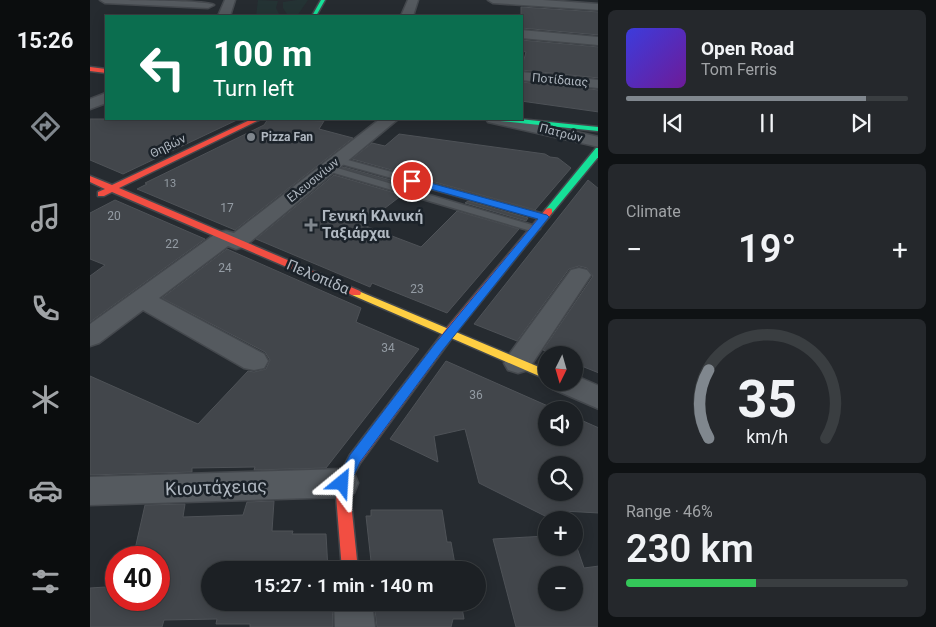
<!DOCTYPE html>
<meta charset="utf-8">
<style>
:root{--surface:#1c2024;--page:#25282c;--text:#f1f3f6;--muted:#a0a3a6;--line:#3a3e41;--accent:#80878e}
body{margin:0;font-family:Roboto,sans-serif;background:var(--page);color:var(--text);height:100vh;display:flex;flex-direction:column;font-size:19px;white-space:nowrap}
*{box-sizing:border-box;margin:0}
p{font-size:16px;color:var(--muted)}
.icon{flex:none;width:28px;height:28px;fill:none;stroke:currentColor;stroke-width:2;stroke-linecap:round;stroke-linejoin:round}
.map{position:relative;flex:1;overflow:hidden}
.side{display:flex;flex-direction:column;gap:10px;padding:10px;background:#0f1214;width:338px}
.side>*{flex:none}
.top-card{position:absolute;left:15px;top:15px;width:418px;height:105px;border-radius:0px;box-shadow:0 2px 12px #0003,0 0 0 1px var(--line);background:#0b6e4f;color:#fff;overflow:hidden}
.needle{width:32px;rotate:185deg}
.tools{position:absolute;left:448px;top:346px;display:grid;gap:10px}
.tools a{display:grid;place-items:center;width:45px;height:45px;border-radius:50%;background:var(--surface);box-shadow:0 2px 12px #0003,0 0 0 1px var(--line);font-size:25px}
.speed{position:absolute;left:15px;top:546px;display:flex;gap:10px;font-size:25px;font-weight:700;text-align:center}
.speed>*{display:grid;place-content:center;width:65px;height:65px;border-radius:50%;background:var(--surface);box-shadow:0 2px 12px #0003,0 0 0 1px var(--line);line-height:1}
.speed .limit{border:8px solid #d22;background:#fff;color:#111}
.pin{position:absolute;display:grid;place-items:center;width:42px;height:42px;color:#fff;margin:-21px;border:2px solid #fff;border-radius:50%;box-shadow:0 1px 5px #0007}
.me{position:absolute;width:55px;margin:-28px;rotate:27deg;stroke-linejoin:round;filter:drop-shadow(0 0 4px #0008)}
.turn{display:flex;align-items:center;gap:18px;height:105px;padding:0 25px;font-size:22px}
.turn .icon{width:65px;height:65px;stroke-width:2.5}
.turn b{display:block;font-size:35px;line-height:42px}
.big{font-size:38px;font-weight:600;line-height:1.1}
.side .card{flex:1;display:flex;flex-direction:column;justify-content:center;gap:8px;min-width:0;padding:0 18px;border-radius:8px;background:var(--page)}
.side .dial{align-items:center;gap:0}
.dial svg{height:130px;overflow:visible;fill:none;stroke:var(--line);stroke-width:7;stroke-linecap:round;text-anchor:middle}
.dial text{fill:var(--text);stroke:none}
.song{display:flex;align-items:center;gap:15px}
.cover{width:60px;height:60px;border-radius:8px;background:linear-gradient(135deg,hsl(240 70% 55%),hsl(280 70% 35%))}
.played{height:5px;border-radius:2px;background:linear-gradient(90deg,var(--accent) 85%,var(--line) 85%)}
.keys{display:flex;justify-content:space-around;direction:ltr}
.heat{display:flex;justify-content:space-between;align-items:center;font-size:28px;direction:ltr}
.charge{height:8px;border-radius:4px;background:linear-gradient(90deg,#34c759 46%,var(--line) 0)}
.trip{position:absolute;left:111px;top:561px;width:285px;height:50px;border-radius:25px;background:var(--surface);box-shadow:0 2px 12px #0003,0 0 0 1px var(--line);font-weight:600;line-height:50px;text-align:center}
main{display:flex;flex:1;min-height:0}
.dock{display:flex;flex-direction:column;width:90px;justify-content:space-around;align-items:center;background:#0b0d0e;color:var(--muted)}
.dock .icon{width:35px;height:35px}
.dock .on{color:var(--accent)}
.dock b{font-size:22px;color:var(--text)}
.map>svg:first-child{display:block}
.green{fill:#243334}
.building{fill:#42464b;stroke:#4e5257;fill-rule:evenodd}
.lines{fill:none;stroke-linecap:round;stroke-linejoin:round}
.lane-casing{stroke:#44484d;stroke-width:3}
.street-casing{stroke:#44484d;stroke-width:3}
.fast-casing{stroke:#44484d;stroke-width:3}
.slow-casing{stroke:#44484d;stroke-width:3}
.jam-casing{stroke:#44484d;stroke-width:3}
.lane{fill:#555a5f;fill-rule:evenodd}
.street{fill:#555a5f;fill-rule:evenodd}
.fast{fill:#16e098;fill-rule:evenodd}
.slow{fill:#ffcf43;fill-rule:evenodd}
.jam{fill:#f24e42;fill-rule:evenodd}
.route{fill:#1a73e8;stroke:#114b97}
.poi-dot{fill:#80878e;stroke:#1b2229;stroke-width:2}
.labels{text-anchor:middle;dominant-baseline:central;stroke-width:5;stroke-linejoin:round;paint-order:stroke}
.far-number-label{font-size:11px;fill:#949ca4}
.far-street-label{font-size:12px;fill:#b0b8c1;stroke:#1b2229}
.far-poi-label{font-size:12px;font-weight:bold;fill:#b0b8c1;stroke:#1b2229;text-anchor:start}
.number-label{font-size:12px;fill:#949ca4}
.poi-label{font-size:15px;font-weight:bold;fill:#b0b8c1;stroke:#1b2229;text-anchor:start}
.street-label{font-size:15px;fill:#b0b8c1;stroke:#1b2229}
.near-street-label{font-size:18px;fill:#b0b8c1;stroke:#1b2229}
</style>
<main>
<nav class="dock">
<b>15:26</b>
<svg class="icon on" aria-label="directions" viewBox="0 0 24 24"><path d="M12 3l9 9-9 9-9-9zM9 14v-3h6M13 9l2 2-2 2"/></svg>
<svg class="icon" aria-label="music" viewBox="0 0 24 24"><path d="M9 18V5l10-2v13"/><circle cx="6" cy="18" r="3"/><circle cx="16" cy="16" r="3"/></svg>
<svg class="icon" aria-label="phone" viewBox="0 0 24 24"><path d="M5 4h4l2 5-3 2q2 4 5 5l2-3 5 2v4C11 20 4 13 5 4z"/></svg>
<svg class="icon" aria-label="climate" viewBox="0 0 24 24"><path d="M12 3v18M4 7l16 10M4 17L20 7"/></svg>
<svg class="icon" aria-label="car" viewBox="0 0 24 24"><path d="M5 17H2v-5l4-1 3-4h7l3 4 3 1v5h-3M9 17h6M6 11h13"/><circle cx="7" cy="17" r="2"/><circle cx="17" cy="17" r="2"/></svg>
<svg class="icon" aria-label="filters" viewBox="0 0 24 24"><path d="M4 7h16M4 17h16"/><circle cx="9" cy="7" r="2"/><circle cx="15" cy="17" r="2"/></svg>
</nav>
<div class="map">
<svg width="509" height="627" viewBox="0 0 509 627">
<rect width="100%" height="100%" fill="#262b30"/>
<g class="green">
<path d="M168,0L188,1L186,8L190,16H166Z"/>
<path d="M207,0H218L207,16H198L193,8V2Z"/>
</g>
<g class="building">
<path d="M431,7L509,12V35L431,28Z"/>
<path d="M431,40L509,47V78L431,70L436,52L431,51Z"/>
<path d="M431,82L509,90V112L431,101Z"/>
<path d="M0,119H149L33,174L0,160Z"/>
<path d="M178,119L234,121L229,129L263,138L145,230L47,189L57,184L55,183L174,125Z"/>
<path d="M309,134L455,154L460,157L468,158L481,168L445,210L262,159L282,143L295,146Z"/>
<path d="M254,167L323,186L321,188L252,168Z"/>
<path d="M244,175L312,195L273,225L331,247L367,211L429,229L357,313L282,283L280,287L166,239Z"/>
<path d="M498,180L509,189V373L484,363V355H464L453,350L503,276L497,268L489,266L479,269L427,341L384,324Z"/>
<path d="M25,200L115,239L0,322V276L15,265L0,259V213Z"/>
<path d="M378,201L438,218L436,221L375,203Z"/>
<path d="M137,249L271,308L266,322L329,349L236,468L164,470L165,467L102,468V472L0,475V376L108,424L158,371L164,372L176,369L180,360L175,352L72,298Z"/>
<path d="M356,361L467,410H456V438H484V417L509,428V513L473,511L477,520H463L389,483L375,429L344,436L348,462L300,439ZM456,465H484V492H456Z"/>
<path d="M184,501L182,531H203L202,534H236L238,570H120V602H242L243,627H160V624H126L127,619L74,620L72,627H0V588L16,587L26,580V600H69V558H43L55,505L95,504L93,517L153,515L157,502Z"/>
<path d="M281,510H352L357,542H361L366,570H282L276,516H281Z"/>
<path d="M456,536V548H484V539L494,568L509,566V627H426L403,539ZM456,575H484V602H456Z"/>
<path d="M284,602H371L374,619H363L361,627H287Z"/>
</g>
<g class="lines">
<g class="lane-casing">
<g id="lane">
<path d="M247,157L458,215L459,217L454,220L450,219L244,162V158Z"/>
<path d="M237,165L449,227L450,229L445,232L441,231L234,170L232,168Z"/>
</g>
</g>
<g class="street-casing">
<g id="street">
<path d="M10,0C27,0 115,0 124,5L118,8L15,3Z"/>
<path d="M135,0H145L140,16H128Z"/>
<path d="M318,0H328L323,16H311Z"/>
<path d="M398,0H453L509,4V10L403,3Z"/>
<path d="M431,30L509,37V45L431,38Z"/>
<path d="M431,72L509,80V88L431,80Z"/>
<path d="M16,93V103L0,109V99Z"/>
<path d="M290,119H308L154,247L146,249L138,246L69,298L174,354L178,361L174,368L164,370L154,368L53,310L9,343L0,346V324L128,232L136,231L144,233Z"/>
<path d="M396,119H428L509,137V147L398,122Z"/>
<path d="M489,268L497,270L501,275L438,370L428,373L418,370L414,363L418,356L481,270Z"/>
<path d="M484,375L509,386V409L463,389L459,382H484Z"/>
<path d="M252,469L264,473L268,483L264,493L252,497L0,505V477Z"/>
<path d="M244,602H282L285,627H245Z"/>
</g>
</g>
<g class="fast-casing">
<g id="fast">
<path d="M231,0H235L226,16H222Z"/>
<path d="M407,119H429L509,127V131L410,121Z"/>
<path d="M506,148H509V156L462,213H456V209Z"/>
</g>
</g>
<g class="slow-casing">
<path id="slow" d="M266,290L456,370V379L262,295L261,293L262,291Z"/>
</g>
<g class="jam-casing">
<g id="jam">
<path d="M0,67L16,69V73L0,71Z"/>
<path d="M162,119H171L29,188L270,291L271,293L270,295H262L22,192L14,196H8V192L15,189L0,182V176L22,185Z"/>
<path d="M459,208L462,209V213L364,335L270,463L259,483L268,570H252L245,483L260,455L356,329L456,209Z"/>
</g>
</g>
<use href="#lane" class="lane"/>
<use href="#street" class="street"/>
<use href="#fast" class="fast"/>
<use href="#slow" class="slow"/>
<use href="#jam" class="jam"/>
</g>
<path class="route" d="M322,178L457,215L459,217L352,351L270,462L258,488L252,490L247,488L245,483L260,455L344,345L448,219L319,183L318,181Z"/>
<g class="poi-dot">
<circle cx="161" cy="137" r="5"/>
<path d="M218.5 217.5h5v5h5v5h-5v5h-5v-5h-5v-5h5z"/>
</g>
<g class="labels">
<g class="far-number-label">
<text x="80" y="183">13</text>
</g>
<g class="far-street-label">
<text transform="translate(470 80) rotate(5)">Ποτίδαιας</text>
<text transform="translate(471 133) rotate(14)">Πατρών</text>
<text transform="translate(78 146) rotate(-26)">Θηβών</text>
<text transform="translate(223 180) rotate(-39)">Ελευσινίων</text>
</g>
<g class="far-poi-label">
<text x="171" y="137">Pizza Fan</text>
</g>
<g class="number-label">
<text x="137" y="208">17</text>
<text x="24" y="216">20</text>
<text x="82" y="244">22</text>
<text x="135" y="268">24</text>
<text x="327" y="289">23</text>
<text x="298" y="348">34</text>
<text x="386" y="395">36</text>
</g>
<g class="poi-label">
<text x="232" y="216">Γενική Κλινική<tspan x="232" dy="17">Ταξιάρχαι</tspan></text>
</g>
<g class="street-label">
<text transform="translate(228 277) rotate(23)">Πελοπίδα</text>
</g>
<g class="near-street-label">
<text transform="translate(126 487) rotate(-2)">Κιουτάχειας</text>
</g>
</g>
</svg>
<div class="tools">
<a><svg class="needle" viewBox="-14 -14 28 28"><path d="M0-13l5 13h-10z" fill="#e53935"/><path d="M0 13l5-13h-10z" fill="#a0a3a6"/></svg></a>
<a><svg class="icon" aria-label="sound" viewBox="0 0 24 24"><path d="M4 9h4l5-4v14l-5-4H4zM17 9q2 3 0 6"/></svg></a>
<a><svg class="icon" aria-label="search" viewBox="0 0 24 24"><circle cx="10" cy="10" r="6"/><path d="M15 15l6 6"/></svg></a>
<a>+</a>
<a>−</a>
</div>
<div class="speed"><div class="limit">40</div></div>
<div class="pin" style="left:322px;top:181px;background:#d93025"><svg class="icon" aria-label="arrive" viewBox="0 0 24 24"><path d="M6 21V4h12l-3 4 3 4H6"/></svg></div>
<svg class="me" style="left:252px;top:483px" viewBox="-20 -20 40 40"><path d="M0-17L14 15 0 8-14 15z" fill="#1a73e8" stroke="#fff" stroke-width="4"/></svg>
<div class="trip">15:27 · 1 min · 140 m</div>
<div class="top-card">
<div class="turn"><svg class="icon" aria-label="left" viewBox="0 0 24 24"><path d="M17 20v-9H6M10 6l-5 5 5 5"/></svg><div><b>100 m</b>Turn left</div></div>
</div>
</div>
<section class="side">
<div class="card">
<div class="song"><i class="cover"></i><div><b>Open Road</b><p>Tom Ferris</p></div></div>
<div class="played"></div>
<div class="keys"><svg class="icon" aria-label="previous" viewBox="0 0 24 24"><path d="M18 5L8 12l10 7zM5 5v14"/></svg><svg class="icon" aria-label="pause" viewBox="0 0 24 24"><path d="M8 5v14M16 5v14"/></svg><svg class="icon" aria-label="next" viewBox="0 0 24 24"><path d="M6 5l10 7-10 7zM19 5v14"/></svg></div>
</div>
<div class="card"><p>Climate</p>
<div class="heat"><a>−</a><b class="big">19°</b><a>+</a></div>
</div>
<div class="card dial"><svg viewBox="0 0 100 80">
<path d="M14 69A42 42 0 1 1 86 69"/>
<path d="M14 69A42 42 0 0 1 14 27" stroke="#80878e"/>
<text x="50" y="56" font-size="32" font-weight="700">35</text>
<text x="50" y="72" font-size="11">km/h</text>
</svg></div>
<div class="card"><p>Range · 46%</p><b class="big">230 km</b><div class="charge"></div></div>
</section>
</main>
